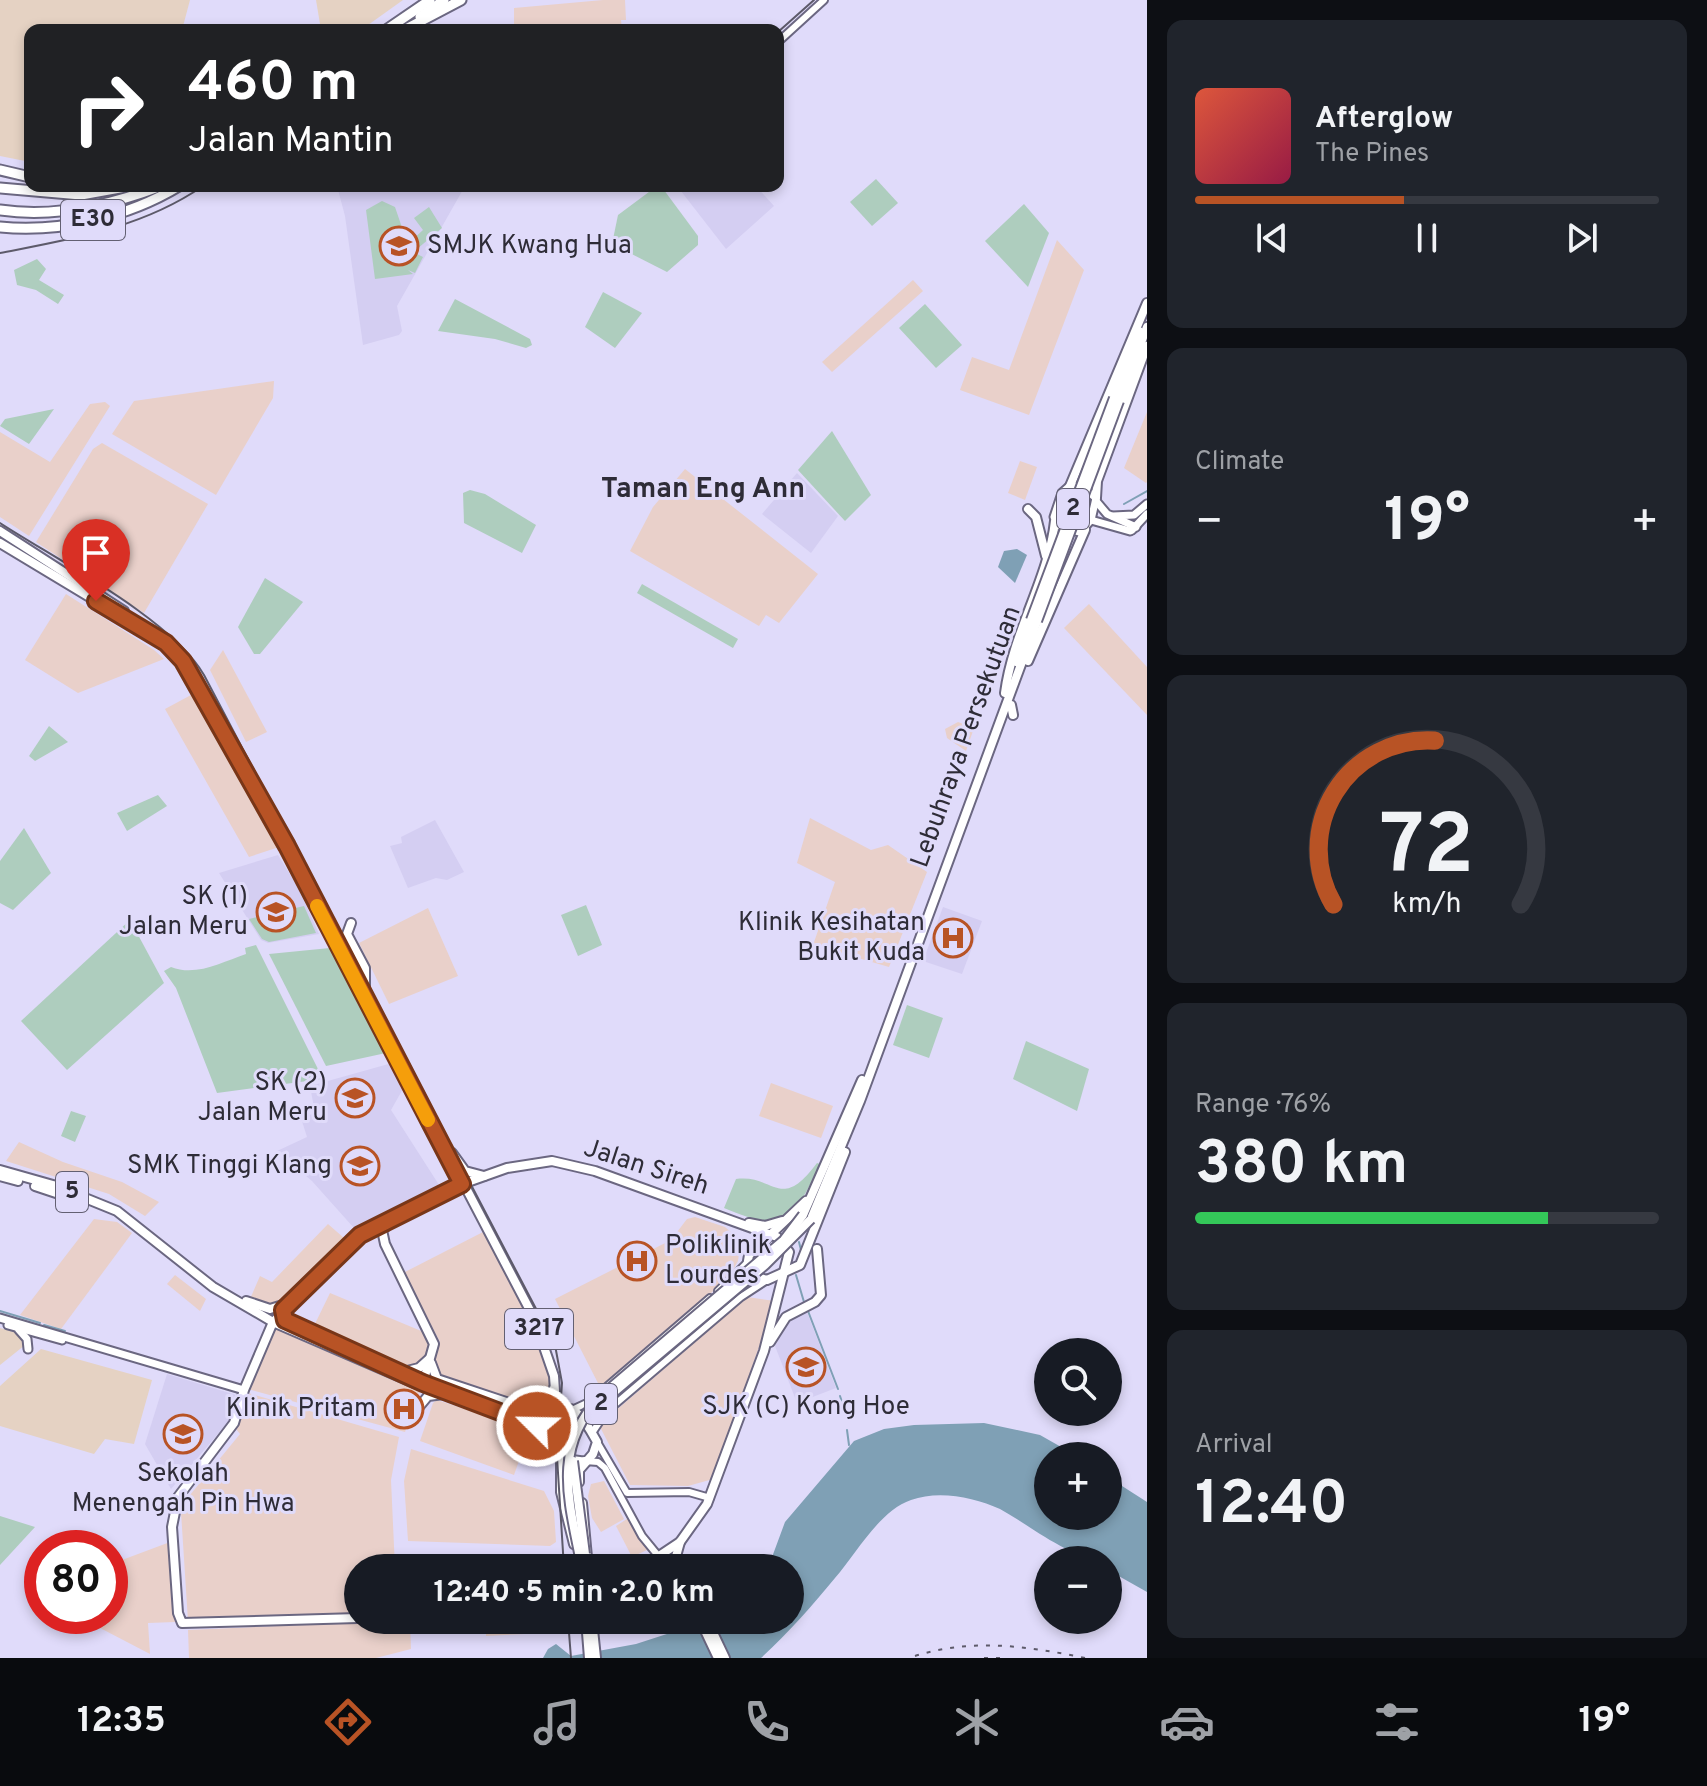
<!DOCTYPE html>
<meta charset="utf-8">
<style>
:root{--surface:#171b24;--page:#20242c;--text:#f1f3f6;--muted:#9ea1a6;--line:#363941;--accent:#b85325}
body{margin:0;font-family:Overpass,sans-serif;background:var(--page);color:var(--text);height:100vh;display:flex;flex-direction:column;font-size:30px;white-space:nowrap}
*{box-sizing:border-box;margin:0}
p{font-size:26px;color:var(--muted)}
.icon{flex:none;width:44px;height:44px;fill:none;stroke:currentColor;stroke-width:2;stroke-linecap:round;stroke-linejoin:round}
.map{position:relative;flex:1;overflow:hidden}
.panel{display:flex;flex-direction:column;gap:20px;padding:20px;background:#0d0f14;width:560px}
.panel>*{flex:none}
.banner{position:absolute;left:24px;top:24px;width:760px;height:168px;border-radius:16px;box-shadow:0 4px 12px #0003;background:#202124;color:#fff;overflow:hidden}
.fabs{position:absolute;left:1034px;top:1338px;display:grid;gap:16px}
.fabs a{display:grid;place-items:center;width:88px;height:88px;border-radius:50%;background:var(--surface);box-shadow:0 4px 12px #0003;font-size:40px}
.speed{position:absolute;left:24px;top:1530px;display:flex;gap:16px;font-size:40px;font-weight:700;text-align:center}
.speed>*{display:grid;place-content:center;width:104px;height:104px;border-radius:50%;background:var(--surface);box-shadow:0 4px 12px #0003;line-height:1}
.speed .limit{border:12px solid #d22;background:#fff;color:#111}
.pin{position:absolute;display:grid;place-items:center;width:68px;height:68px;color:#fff;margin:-82px -34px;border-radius:50% 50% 50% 0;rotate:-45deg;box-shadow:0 0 8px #0007}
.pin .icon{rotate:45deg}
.me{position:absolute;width:88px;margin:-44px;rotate:293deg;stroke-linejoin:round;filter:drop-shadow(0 0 6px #0008)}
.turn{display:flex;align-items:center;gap:28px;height:168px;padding:0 32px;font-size:36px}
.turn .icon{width:104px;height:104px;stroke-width:2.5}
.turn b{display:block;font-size:56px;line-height:68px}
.big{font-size:60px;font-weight:700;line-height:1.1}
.panel .card{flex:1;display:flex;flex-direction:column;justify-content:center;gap:12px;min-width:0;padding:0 28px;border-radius:16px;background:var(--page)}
.panel .dial{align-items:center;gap:0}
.dial svg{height:208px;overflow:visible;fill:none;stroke:var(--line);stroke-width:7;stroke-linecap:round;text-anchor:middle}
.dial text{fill:var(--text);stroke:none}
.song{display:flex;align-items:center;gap:24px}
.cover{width:96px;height:96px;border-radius:12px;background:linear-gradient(135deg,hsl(10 70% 55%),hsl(340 70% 35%))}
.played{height:8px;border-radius:4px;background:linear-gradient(90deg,var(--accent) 45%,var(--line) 45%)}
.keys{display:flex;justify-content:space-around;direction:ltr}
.heat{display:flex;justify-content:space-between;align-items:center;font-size:44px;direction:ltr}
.charge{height:12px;border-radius:6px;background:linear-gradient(90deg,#34c759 76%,var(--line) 0)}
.trip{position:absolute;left:344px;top:1554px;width:460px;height:80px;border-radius:40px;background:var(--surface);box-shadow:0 4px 12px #0003;font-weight:700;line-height:80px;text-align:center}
.tabs{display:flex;height:128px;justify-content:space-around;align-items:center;background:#090b0e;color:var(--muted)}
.tabs .icon{width:56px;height:56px}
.tabs .selected{color:var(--accent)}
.tabs b{font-size:36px;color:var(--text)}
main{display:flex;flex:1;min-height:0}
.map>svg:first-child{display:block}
.commercial{fill:#e9d0ca}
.industrial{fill:#e5d2c3}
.built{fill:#d4cef2}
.green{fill:#aecdbe}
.water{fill:#7fa0b5}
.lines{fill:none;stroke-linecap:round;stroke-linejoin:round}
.stream{stroke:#7fa0b5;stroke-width:2}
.secondary-casing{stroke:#6b6781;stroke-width:10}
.primary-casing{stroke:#6b6781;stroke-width:11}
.trunk-casing{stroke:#6b6781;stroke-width:12}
.motorway-casing{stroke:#6b6781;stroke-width:13}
.secondary{stroke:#fff;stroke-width:6}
.primary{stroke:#fff;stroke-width:7}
.trunk{stroke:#fff;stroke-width:8}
.motorway{stroke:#fff;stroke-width:9}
.tram{stroke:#5d5a6a;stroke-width:2}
.rail{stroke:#5d5a6a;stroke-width:2;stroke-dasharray:4 8;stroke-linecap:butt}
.trunk-bridge-casing{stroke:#6b6781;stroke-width:12;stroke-linecap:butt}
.trunk-bridge{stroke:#fff;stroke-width:8}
.route-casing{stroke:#783618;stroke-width:20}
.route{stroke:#b85325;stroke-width:14}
.slow{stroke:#f59e0b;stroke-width:14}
.labels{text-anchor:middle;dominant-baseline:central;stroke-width:6;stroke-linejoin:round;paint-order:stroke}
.shield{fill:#e0dbfa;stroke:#636072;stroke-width:2}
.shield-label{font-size:24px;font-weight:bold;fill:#2e2c37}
.poi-label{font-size:26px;fill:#2e2c37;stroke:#e0dbfa;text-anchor:end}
.street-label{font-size:26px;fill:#2e2c37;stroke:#e0dbfa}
.neighbourhood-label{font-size:28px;font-weight:bold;fill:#2e2c37;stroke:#e0dbfa}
</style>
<main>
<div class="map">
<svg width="1147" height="1658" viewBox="0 0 1147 1658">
<rect width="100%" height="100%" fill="#e0dbfa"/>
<g class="commercial">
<path d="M603,0H625L626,20H621L622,30H514V8Z"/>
<path d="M1057,240L1084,270L1029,415L960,390L972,357L1009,370Z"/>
<path d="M913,280L923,291L832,372L822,362Z"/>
<path d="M274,381L273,398L216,495L112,434L134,401Z"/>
<path d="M105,402L110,406L29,536L0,517V432L50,462L90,404Z"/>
<path d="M1147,412V482L1146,483L1124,468Z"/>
<path d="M102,443L208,504L144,613L36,542L93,449Z"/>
<path d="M1020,461L1037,467L1025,500L1008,493Z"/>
<path d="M685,469L818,574L779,623L766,615L759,626L630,551L653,507Z"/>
<path d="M66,594L154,650L164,659L78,693L25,660Z"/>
<path d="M1089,604L1147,667V715L1064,628Z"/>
<path d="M223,650L267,732L246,742L210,670Z"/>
<path d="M191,695L198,698L219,735L279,847L249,857L165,709Z"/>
<path d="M958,722L974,728L966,751L947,738L945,729Z"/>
<path d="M810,818L871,850L888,845L927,872L889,967L813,945L835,882L797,863Z"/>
<path d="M428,908L458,976L389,1004L359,943Z"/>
<path d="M771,1083L833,1106L821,1138L759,1116Z"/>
<path d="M19,1142L63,1162L122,1182L159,1202L145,1216L109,1194L6,1161Z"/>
<path d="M695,1217L725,1227L733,1234L740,1246L738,1261L730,1275L707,1297L600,1387L555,1299L671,1240L687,1219Z"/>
<path d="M94,1219L117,1222L132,1233L61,1329L20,1315Z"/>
<path d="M328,1224L344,1238L278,1306L250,1299L260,1276L272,1282Z"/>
<path d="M483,1232L536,1332L551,1383L545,1403L540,1405L522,1402L437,1375L433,1364L440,1342L403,1273Z"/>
<path d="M175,1275L206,1299L200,1311L167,1284Z"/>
<path d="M330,1293L426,1333L431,1344L427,1358L418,1366L405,1369L312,1330Z"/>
<path d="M747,1297L775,1301L713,1479L688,1486L630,1485L599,1425Z"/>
<path d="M274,1326L420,1389L405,1432L248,1389Z"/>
<path d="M248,1393L399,1437L391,1480L395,1568H358V1614L188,1621L181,1512L190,1495L240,1434L236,1429Z"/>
<path d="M437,1400L526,1429L529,1433L514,1475L420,1441L433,1403Z"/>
<path d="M411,1449L544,1491L554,1511L556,1542L550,1546L408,1541L404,1481Z"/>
<path d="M604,1481L624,1519L601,1532L592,1518L588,1496L591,1484Z"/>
<path d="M630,1517L647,1550L632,1557L616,1526Z"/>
<path d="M170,1542L175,1622L148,1623L150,1654L79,1617L110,1616V1576L122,1560Z"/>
<path d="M410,1620L411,1649L376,1658H189L188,1630Z"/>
<path d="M486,1620H524L525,1634L486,1636Z"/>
</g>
<g class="industrial">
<path d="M0,0H190L182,30H30V162L0,156Z"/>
<path d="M316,0H403L361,30H321Z"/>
<path d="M0,1328L21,1334L25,1345L0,1365Z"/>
<path d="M41,1349L152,1380L134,1444L105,1439L94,1454L0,1426V1386Z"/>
</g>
<g class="built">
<path d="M337,186H465L397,306L402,331L399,335L363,345L345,216Z"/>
<path d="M677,186H756L774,206L726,249Z"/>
<path d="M797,473L838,516L811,553L762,514Z"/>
<path d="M435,820L464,872L447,880L436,878L408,888L390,846L402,843L401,837Z"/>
<path d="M278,855L299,889L319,934L268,943L261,940L219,873Z"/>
<path d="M943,907L982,921L962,974L923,961Z"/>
<path d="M392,1063L404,1087L391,1110L441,1188L354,1228L312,1181L277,1151L307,1137L301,1118L315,1113L310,1086Z"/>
<path d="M807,1312L836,1388L797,1403L775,1346L791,1318Z"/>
<path d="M167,1374L236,1395L228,1422L171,1489L145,1444Z"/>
</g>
<g class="green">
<path d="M876,179L898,203L872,226L850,202Z"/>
<path d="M657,186H661L698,236V245L667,272L612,244L618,215Z"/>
<path d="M382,201L395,207L412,257L415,253L423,257L415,273L408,270L413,274L375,279L366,210Z"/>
<path d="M1024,204L1049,233L1028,287L985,241Z"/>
<path d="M429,207L442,228L417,249L410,242L423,230L414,218Z"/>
<path d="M37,259L46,269L39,280L64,295L58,304L36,290L17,285L14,270Z"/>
<path d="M603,292L642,313L615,348L585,327Z"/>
<path d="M455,299L530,339L532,345L526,348L495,339L438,331Z"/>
<path d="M925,304L962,345L936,368L899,328Z"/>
<path d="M54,409L29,444L0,426L5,419Z"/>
<path d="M832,431L871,495L845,521L798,470Z"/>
<path d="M470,490L485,494L536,525L522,553L464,523L463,493Z"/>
<path d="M265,578L303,602L260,654H254L238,627Z"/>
<path d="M642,584L738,639L733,648L637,593Z"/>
<path d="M49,726L68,742L35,761L29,756Z"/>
<path d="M158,795L167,806L127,831L117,813Z"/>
<path d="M24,828L51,873L13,910L0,903V861Z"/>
<path d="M586,905L602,945L578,956L561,915Z"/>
<path d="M304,906L316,933L269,942L262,939L249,919Z"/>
<path d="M130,920L164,983L67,1070L21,1021Z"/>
<path d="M256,945L323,1079L217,1093L176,988L164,971L171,967C196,977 222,962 246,954L245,948Z"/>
<path d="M330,948L386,1053L326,1066L269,954Z"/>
<path d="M907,1005L943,1018L929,1058L893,1045Z"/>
<path d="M1026,1041L1089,1069L1077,1111L1013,1079Z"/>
<path d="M71,1111L86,1116L75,1142L61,1136Z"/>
<path d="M817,1163L820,1164C794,1220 784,1234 724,1208L736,1179C775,1174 780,1213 817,1163Z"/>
<path d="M0,1516L35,1527L0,1565Z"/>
</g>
<g class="water">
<path d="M1017,549L1027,555L1015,583L998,567L1004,551Z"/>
<path d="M984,1423L1040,1435L1077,1456H1048V1516H1108V1477L1147,1502V1592L1108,1570V1560C1070,1560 1033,1527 1000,1509C974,1497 938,1490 911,1500C879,1511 856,1554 835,1578C812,1606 788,1633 761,1658H543L548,1649L556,1644L571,1656L636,1644L710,1620H790V1568H768L785,1522L854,1441L884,1429L914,1425Z"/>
</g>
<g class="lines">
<g class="stream">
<path d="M1124,504L1147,491"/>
<path d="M798,1259L801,1250L799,1242"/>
<path d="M796,1275L804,1302"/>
<path d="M0,1311L40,1323"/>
<path d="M808,1311L838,1389"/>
<path d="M44,1325L65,1331"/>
<path d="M840,1396L842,1402"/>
<path d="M847,1430L849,1445"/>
</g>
<g class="secondary-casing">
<g id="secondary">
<path d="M778,42L824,0"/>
<path d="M718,1291L747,1263"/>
<path d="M574,1409L589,1402L710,1298"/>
<path d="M592,1433L606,1412L741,1297L767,1280"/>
<path d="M597,1442L627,1493L689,1492L710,1498"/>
<path d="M585,1461L598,1462L605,1468L642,1536L660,1558"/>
</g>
</g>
<g class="primary-casing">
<g id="primary">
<path d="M1070,486L1083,487L1096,498L1091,520L1080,532L1062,528L1054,517L1062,493Z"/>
<path d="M1096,501L1107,514L1136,527"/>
<path d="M1113,516L1134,515L1147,504"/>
<path d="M1091,520L1130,531"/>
<path d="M1132,530L1147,514"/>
<path d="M0,1318L244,1390"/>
<path d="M8,1325L62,1340"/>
<path d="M19,1330L27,1339L28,1349"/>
</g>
</g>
<g class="trunk-casing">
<g id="trunk">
<path d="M1114,398L1139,331"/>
<path d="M1119,401L1147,327"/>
<path d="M1070,486L1147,303"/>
<path d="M1096,498L1097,481L1147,346"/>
<path d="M1028,509L1036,517L1046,556"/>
<path d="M0,531L124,611"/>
<path d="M0,543L166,643L183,661L287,846L534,1318L554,1376L556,1407"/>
<path d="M1028,661L1085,530"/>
<path d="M1016,662L1031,620"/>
<path d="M1005,693C1013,632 1049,578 1055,521"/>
<path d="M1011,705L1013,715"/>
<path d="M351,923L347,934L365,968V987"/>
<path d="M452,1153L465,1171L484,1176"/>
<path d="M0,1170L53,1185L117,1211L213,1287L273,1322L414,1383L526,1420L548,1438"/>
<path d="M0,1176L18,1181"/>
<path d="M35,1186L71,1198"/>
<path d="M806,1201L749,1255L747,1267L754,1276L767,1280L800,1265L845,1152"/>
<path d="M803,1215L862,1080"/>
<path d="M811,1219L860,1101L1037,621"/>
<path d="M391,1222L382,1230L385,1244L434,1344L423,1383"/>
<path d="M749,1223L765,1226L782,1221"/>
<path d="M246,1301L270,1309L286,1304"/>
<path d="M770,1342L786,1317L815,1302L821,1295L817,1249"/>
<path d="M377,1362L423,1383"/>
<path d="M431,1363L437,1379L548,1416"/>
<path d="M403,1372L419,1368L429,1359"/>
<path d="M525,1407L548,1405L554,1388"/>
<path d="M418,1408L428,1396L444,1394"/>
<path d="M561,1452V1492L574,1544"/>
<path d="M579,1482V1470L593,1454L597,1442C587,1424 576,1401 553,1409L545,1422C546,1442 564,1463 585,1461"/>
<path d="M582,1503L588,1568"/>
<path d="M677,1568L675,1560L680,1542"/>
<path d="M358,1618L182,1623L178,1613L172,1527L178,1497L234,1423L244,1390L273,1322L360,1235L462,1184L507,1168L552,1161L595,1171L777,1237L789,1252L764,1351L707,1504L680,1542L641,1568"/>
<path d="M586,1620L589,1658"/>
<path d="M592,1620L596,1658"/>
<path d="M700,1620L718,1658"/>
<path d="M707,1620L725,1658"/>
</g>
</g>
<g class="motorway-casing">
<g id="motorway">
<path d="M420,17L444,0"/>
<path d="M386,30L430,0"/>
<path d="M404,30L461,0"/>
<path d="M0,170L30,177"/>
<path d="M0,188L81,195L131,186"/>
<path d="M0,210C53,218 111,205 161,186"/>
<path d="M0,227C60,233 128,217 179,186"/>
</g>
</g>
<use href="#secondary" class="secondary"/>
<use href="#primary" class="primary"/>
<use href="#trunk" class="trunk"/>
<use href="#motorway" class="motorway"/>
<g class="tram">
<path d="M778,32L814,0"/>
<path d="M0,253C72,239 142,228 203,186"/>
<path d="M0,523C57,560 172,619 204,675L555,1345L562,1383L557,1457L564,1568"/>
<path d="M568,1620L571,1658"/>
</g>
<g class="rail">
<path d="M915,1656C972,1638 1027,1646 1085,1658"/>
<path d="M984,1658H1005"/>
</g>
<g class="trunk-bridge-casing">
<g id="trunk-bridge">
<path d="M1031,620L1114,398"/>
<path d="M1037,621L1119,401"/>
<path d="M588,1419L613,1393L765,1265L811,1219"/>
<path d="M573,1461L585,1554"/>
<path d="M582,1568C570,1504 550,1449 601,1396L784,1240L803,1215"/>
</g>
</g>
<use href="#trunk-bridge" class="trunk-bridge"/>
</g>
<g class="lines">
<g class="route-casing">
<path id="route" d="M96,601L166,643L183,661L287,846L462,1184L360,1235L283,1310L285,1320L423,1383L537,1426"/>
</g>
<use href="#route" class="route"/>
<path class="slow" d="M317,906L428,1120"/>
</g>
<defs>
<g id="school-ring" transform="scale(2)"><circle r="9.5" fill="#e0dbfa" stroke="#b85325" stroke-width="1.5"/><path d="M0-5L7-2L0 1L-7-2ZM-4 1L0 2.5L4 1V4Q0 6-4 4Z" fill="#b85325"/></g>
<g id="hospital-ring" transform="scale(2)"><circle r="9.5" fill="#e0dbfa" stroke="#b85325" stroke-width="1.5"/><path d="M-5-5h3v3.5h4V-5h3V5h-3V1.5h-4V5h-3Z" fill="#b85325"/></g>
</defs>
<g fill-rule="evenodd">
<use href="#school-ring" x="399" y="246"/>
<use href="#school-ring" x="276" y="912"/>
<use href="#hospital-ring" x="953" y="938"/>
<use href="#school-ring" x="355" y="1098"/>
<use href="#school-ring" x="360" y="1166"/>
<use href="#hospital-ring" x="637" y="1261"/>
<use href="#school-ring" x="806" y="1367"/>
<use href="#hospital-ring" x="404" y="1409"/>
<use href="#school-ring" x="183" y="1434"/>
</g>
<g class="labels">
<g class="shield">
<rect x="61" y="200" width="64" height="40" rx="6"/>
<rect x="1057" y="489" width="32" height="40" rx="6"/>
<rect x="56" y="1172" width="32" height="40" rx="6"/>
<rect x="505" y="1309" width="68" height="40" rx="6"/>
<rect x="585" y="1384" width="32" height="40" rx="6"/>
</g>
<g class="shield-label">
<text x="93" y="220">E30</text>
<text x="1073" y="509">2</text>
<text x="72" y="1192">5</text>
<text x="539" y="1329">3217</text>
<text x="601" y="1404">2</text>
</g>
<g class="poi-label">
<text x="427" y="246" text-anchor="start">SMJK Kwang Hua</text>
<text x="248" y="897">SK (1)<tspan x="248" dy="30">Jalan Meru</tspan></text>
<text x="925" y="923">Klinik Kesihatan<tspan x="925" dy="30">Bukit Kuda</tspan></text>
<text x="327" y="1083">SK (2)<tspan x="327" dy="30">Jalan Meru</tspan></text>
<text x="332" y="1166">SMK Tinggi Klang</text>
<text x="665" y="1246" text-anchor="start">Poliklinik<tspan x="665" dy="30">Lourdes</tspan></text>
<text x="806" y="1407" text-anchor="middle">SJK (C) Kong Hoe</text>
<text x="376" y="1409">Klinik Pritam</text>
<text x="183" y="1474" text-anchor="middle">Sekolah<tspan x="183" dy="30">Menengah Pin Hwa</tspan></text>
</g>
<g class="street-label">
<text transform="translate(967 737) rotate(-70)">Lebuhraya Persekutuan</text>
<text transform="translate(646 1168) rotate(18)">Jalan Sireh</text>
</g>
<g class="neighbourhood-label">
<text x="703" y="490">Taman Eng Ann</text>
</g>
</g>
</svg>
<div class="fabs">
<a><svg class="icon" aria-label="search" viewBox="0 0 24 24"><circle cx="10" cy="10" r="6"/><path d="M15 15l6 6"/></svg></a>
<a>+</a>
<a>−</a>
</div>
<div class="speed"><div class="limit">80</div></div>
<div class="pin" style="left:96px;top:601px;background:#d93025"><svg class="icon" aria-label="arrive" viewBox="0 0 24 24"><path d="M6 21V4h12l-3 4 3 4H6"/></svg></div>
<svg class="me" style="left:537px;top:1426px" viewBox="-20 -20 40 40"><circle r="17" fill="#b85325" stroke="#fff" stroke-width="3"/><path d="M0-11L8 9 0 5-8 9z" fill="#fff"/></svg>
<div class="trip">12:40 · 5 min · 2.0 km</div>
<div class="banner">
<div class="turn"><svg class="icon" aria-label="right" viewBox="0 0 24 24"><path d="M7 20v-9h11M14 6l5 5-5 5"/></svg><div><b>460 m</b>Jalan Mantin</div></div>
</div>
</div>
<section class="panel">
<div class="card">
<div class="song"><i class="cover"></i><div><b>Afterglow</b><p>The Pines</p></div></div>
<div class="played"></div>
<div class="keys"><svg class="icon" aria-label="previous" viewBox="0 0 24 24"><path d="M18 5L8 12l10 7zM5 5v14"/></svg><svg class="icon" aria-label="pause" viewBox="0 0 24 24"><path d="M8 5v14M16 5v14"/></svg><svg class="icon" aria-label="next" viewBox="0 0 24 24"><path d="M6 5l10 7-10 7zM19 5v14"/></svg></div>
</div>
<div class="card"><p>Climate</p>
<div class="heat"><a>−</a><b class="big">19°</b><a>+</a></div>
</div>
<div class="card dial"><svg viewBox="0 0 100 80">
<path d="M14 69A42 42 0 1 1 86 69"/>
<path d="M14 69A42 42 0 0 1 53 6" stroke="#b85325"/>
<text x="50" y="56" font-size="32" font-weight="700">72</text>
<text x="50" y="72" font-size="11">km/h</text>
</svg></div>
<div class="card"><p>Range · 76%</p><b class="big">380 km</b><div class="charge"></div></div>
<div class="card"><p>Arrival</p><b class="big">12:40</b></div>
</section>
</main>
<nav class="tabs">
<b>12:35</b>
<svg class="icon selected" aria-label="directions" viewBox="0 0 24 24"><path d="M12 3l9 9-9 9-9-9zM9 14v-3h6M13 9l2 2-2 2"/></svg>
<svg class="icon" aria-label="music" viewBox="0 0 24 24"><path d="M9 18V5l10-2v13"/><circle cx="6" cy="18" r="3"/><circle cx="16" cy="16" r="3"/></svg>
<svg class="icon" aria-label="phone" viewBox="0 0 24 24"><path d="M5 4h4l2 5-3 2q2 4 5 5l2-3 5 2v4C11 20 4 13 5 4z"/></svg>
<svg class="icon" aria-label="climate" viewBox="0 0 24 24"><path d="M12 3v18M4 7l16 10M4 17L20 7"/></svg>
<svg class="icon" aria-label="car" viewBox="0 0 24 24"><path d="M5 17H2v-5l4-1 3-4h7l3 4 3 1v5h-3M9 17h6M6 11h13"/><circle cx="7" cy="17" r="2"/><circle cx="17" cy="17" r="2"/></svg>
<svg class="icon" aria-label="filters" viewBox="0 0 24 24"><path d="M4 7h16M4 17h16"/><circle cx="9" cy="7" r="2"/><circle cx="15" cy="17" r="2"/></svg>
<b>19°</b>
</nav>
